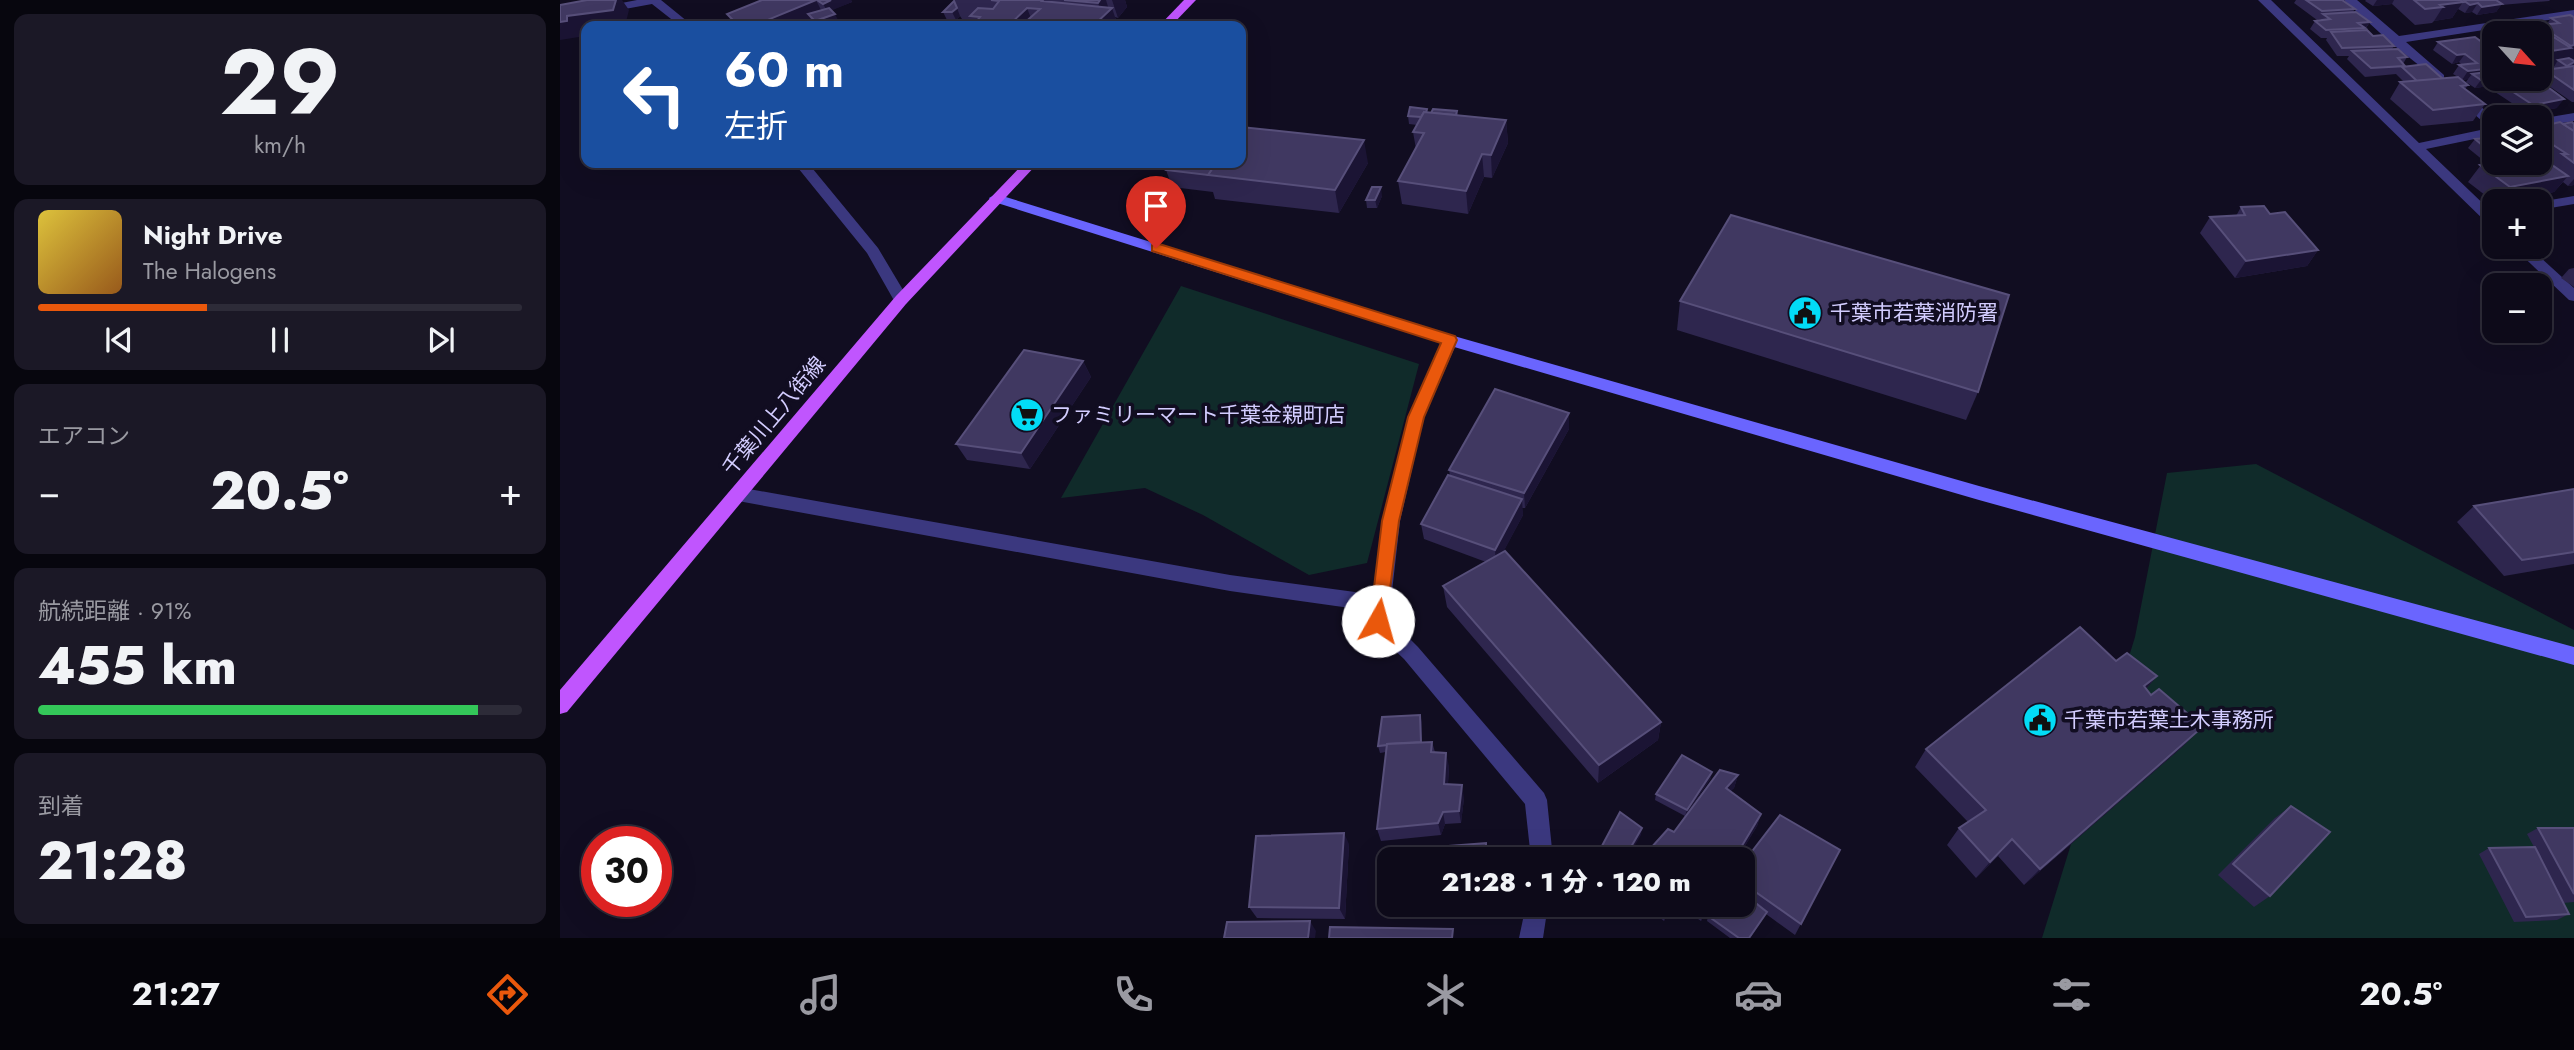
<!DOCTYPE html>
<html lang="ja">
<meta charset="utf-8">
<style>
:root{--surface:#0d0a19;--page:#1b1826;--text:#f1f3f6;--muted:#9a9aa2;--line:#2d2b38;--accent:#ea580c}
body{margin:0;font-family:Jost,"Noto Sans JP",sans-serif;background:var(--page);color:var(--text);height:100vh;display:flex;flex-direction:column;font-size:26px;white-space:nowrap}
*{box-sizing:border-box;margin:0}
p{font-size:23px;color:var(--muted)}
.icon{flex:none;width:38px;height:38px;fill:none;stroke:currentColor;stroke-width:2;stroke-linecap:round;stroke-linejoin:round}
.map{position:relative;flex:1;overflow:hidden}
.sheet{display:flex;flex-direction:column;gap:14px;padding:14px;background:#07060e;width:560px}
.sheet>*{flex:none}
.banner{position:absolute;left:21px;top:21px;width:665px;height:147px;border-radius:14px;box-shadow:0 7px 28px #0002,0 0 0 2px var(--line);background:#1a4fa0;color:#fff;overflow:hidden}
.needle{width:46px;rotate:117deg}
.controls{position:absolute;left:1922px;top:21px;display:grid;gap:14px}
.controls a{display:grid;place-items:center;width:70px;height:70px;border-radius:14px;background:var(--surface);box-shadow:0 7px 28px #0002,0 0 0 2px var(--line);font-size:35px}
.speed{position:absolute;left:21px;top:826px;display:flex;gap:14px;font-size:35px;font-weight:700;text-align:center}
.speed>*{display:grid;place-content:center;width:91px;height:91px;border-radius:50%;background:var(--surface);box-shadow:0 7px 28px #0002,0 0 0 2px var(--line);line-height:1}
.speed .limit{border:10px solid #d22;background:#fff;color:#111}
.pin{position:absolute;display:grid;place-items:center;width:60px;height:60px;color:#fff;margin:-72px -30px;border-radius:50% 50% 50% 0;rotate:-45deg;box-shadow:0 0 7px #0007}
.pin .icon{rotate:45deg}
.me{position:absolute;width:77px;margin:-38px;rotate:7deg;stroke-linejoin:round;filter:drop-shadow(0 0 5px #0008)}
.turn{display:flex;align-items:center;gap:24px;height:147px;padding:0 28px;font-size:32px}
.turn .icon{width:91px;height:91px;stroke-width:2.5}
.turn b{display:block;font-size:49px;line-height:60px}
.big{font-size:52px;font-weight:800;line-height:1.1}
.sheet .card{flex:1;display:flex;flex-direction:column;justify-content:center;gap:10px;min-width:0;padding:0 24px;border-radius:14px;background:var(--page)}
.sheet .dial{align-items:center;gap:0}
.dial b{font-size:91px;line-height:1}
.song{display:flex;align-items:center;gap:21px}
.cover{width:84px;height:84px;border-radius:10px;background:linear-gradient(135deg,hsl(50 70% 55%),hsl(30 70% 35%))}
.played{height:7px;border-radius:4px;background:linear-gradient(90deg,var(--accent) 35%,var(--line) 35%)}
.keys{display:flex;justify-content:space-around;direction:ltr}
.heat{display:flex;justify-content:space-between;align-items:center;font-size:38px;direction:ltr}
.charge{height:10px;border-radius:5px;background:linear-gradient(90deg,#34c759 91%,var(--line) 0)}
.trip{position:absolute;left:817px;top:847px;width:378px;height:70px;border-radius:14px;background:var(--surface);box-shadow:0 7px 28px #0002,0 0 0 2px var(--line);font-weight:800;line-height:70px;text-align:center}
.tabs{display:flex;height:112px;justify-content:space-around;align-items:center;background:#05040a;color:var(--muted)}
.tabs .icon{width:49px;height:49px}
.tabs .active{color:var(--accent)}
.tabs b{font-size:32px;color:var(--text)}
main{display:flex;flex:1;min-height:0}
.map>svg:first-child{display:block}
.green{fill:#102b2a}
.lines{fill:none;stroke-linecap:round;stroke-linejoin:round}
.street{fill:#3b387f;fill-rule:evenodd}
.secondary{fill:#6a65fe;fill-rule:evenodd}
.primary{fill:#c055fe;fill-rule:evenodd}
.wall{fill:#2e264e}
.shaded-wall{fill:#1b1434}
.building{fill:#403861;stroke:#574f7a;stroke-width:2}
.route{fill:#ea580c;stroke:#983908;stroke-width:2}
.labels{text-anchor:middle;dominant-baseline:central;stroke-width:7;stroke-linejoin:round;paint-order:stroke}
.poi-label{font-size:21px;fill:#d3cdff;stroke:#110d21;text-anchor:start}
.street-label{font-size:21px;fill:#d3cdff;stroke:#110d21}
</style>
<main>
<section class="sheet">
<div class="card dial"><b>29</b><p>km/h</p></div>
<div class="card">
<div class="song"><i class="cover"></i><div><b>Night Drive</b><p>The Halogens</p></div></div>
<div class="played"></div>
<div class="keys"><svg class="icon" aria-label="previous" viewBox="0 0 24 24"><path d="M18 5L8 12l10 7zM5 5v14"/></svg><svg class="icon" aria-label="pause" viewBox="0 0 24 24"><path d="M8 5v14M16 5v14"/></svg><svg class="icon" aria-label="next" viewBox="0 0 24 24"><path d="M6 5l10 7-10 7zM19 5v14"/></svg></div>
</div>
<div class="card"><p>エアコン</p>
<div class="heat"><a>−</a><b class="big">20.5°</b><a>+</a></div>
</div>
<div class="card"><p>航続距離 · 91%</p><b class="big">455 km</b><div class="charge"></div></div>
<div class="card"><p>到着</p><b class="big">21:28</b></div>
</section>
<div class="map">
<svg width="2014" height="938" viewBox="0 0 2014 938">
<rect width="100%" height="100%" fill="#110d21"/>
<g class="green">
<path d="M621,286L859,364L807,563L749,575L643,515L585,488L501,498Z"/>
<path d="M1696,464L2014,630V938H1482L1575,637L1607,473Z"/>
</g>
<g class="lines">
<g class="street">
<path d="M77,0H101L133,26H120L92,4L0,21V15Z"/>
<path d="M1698,0H1711L1859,143L1930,128L1897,99V93H1905L1934,118V135L1866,149L1934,214V226L1929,225Z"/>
<path d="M1784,0H1797L1839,36L2014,10V16L1846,42L1884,75V81L1880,82L1831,43Z"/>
<path d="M2014,113V121L1979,127V119Z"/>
<path d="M234,163H248L318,248L349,300L346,304H336L307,253Z"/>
<path d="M2014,196V204L1979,210V202Z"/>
<path d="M1953,247H1969L2014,288V301L2009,300Z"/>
<path d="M890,334L898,340L864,417L840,521L829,618L858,647L984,793L987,800L993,859H971L965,804L844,659L790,608L670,591L178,501L172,499L169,494L172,489L178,487L670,575L795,592L812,603L822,521L848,417L882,340Z"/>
<path d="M966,905H988L983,938H959Z"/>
</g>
<path class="secondary" d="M436,194L894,336L1419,486L2014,647V665L1419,500L884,344L431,201L429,198Z"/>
<g class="primary">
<path d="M624,0H636L611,26H599Z"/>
<path d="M464,163H478L346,304L7,712L0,714V690L336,296Z"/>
</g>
</g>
<g class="wall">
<path d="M202,0H291L292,2L271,10L279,22L268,26H256L252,22L241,26H171L170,25L173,24L167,14Z"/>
<path d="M393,0H565L567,7L558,18L555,17L558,26H415L412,20L402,19L400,16L396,20H387L383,12L394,1Z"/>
<path d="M1736,0H1782L1795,9L1793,12L1810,22L1804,31L1834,46L1832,49L1847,57L1843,64L1845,66L1883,79L1898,77L1893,74L1899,65H1902L1899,62L1892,64L1873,50L1878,42L1925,45L1934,32L1978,27L1979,25L1987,24L1991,18L2010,15L2012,60L2014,61V63L2012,66L2014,64V102H2012L1979,79L1985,70L1993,69L1992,68L1995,65L1979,33H1934V68L1933,70H1934V79H1977L1997,108L1967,113L1929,88L1930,85L1929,86L1915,88L1906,82L1908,79L1902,80L1908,85L1905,89L1925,104L1913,121L1861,126L1830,99L1840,82H1844L1836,74L1805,77L1787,59L1789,56H1777L1766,40L1767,38H1761L1750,29L1755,21H1760L1761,19L1757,20L1734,3Z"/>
<path d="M1806,0H1990L1989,1L1941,5L1936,12L1917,15L1912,12L1905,13L1898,9L1892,18L1874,21L1872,23L1855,25L1832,4L1813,6L1805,1Z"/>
<path d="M867,109V113L897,111L898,116L946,120L948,143L932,178L924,177L908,214L842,204L838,181L856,149L853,132L857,125L849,124L848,116Z"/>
<path d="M2003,124H2014V185L2008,186L2003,182L1994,192L1949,201L1934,202L1908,182L1924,161L1908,148L1915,139L1934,137V163H1979V127Z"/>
<path d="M619,163H808L779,213L655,199L653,192L612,187L606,170Z"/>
<path d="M822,196L817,208H807L806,200Z"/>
<path d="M1681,207L1758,250L1747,266L1675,278L1640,233L1650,217L1676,216Z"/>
<path d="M2014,268V287L2001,278L2009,269Z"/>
<path d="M1120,301L1418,392L1406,420L1117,330Z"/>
<path d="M523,361L531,377L470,469L407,460L396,444Z"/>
<path d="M1009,413V429L965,508H962L963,515L943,552L1101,722L1098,740L1038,783L887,607L883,586L926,562L864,539L861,524L890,476L889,470Z"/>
<path d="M2014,489V564L1944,576L1897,522L1914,506Z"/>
<path d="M1556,661L1597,676L1586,689L1591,695L1639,730L1621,748L1464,885L1438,856L1416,878L1387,845L1399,828L1408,822L1355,767L1366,749Z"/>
<path d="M862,722V742H872L875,752L889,766L888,784L904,798L901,823L885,824L881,835L821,841L817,829L826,752L820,753L818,746Z"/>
<path d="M1178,775L1174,788L1170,791L1201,814L1197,826L1177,859H1088L1090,849L1114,832Z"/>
<path d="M1151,778L1125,816L1095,800L1096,794Z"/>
<path d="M1731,806L1710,896L1694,907L1658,875L1715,818Z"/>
<path d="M1978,828H2014V902L2003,903L2009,914L1997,920L1954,922L1919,854L1929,848L1974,847L1967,834Z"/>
<path d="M789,844L785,919L697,918L689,907Z"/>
<path d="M1280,850L1235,935L1206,914L1190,938H1170L1147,921L1148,916L1183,905V863Z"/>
<path d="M833,905H957V912L837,919L833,909Z"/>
<path d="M1084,905H1113L1104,921Z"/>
<path d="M1118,905H1150L1141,921Z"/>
</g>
<g class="shaded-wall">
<path d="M56,0H62L69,10L65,26H26V31L19,32V37L0,40V22L7,16Z"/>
<path d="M256,0L264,16L248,14L252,22L241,26H193Z"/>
<path d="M271,0H291L292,2L268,12L263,4Z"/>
<path d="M540,0H546L549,10L552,8L558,26H533L543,17L538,3Z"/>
<path d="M552,0H565L567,7L558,18Z"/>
<path d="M1817,0H1834L1832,4L1813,6Z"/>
<path d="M1903,2L1892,18L1874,21L1883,7L1880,5Z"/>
<path d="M1918,3L1912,12L1905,13L1910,5Z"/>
<path d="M1942,4L1936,12L1917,15L1922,7Z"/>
<path d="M397,8L400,16L396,20L392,12Z"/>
<path d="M467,8L474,26H448Z"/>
<path d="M275,14L279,22L268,26H258L255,21Z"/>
<path d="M1810,22L1804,30L1805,28L1798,23Z"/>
<path d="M2014,45V60L2001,61L1998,60L1995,65L1979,67V53L2010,48L2011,46Z"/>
<path d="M1905,54L1899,62L1892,64L1897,55Z"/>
<path d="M1934,60V67L1927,61Z"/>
<path d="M1934,68L1931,73L1927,70L1923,77L1912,74L1908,79L1902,80L1908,71Z"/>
<path d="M1934,78V79L1929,86L1915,88L1921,80Z"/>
<path d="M2004,99L1997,108L1967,113L1973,105Z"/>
<path d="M946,120L948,143L932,178L931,155Z"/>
<path d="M804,140L808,163L779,213L775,190Z"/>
<path d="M922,154L924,177L908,214L906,191Z"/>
<path d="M2008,176L1994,192L1949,201H1938L1950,187Z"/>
<path d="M2014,179V185L2008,186Z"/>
<path d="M821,187L822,196L817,208L815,200Z"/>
<path d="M1758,250L1747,266L1675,278L1686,261Z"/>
<path d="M523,361L531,377L470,469L461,453Z"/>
<path d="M1009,413V429L965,508L964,493Z"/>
<path d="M962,499L963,515L936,566L935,550Z"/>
<path d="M1597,676L1580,696L1584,686Z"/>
<path d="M860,715L862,722V749L861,743Z"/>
<path d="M1101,722L1098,740L1038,783L1039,765Z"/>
<path d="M1639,730L1621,748L1464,885L1480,869Z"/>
<path d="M886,753L889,766L887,797L884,784Z"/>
<path d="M1152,772L1151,778L1125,816L1127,810Z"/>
<path d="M1178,775L1174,788L1162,801L1166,788Z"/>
<path d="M902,785L904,798L901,823L899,811Z"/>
<path d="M883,812L885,824L881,835L878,823Z"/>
<path d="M1201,814L1197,826L1177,859H1174Z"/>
<path d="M1082,828L1081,835L1067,859H1064Z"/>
<path d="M784,833L789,844L785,919L779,908Z"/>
<path d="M1452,839L1438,856L1416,878L1430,862Z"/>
<path d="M1109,905H1113L1104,921L1106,911Z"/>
<path d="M1147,905H1150L1141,921L1144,910Z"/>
<path d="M750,921L756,931L755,938H748Z"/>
</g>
<g class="building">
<path d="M27,0H56L53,10L7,16V21L0,22V5Z"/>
<path d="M202,0H256L193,26H172L170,25L176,23L167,14Z"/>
<path d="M257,0H271L263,4Z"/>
<path d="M431,0H483L482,1L552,8L533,26H461L480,9L467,8L448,26L416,22L420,17L410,16L418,8L433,9L439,1Z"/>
<path d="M504,0H540L538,3Z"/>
<path d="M1746,0H1782L1795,9L1762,11Z"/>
<path d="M1854,0H1900L1903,2L1880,5L1883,7L1865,9Z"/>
<path d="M1903,0H1936L1942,4L1922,7L1918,3L1910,5Z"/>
<path d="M394,1L397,8L392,12H383Z"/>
<path d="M269,8L275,14L255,21L248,14Z"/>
<path d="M1796,12L1810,22L1798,23L1805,28L1766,30L1755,21L1770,19L1763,14Z"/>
<path d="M2010,15L2014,17V45L2011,46L1979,25L1999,23L1991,18Z"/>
<path d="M1976,26L2011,48L1979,53V33H1936L1934,32Z"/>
<path d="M1807,30L1813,36L1823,35L1834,46L1782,48L1771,32Z"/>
<path d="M1915,37L1934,51V60L1927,61L1934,68L1908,71L1899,65L1917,63L1905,54L1897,55L1878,42Z"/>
<path d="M1838,49L1847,57L1838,58L1845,66L1811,68L1792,51Z"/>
<path d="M2009,58L2014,61V62L2007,66L1998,60Z"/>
<path d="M1866,64L1883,79L1857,81L1842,67Z"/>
<path d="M2014,66V90L1985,70Z"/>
<path d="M1927,70H1934V75Z"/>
<path d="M1927,72L1934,76V78L1921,80L1912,74Z"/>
<path d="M1898,77L1908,85L1901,86L1925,104L1873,110L1840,82Z"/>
<path d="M1940,79H1977L2004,99L1973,105L1935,80Z"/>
<path d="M850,107L867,109L866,113L864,112L861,117L848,116Z"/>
<path d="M873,109L897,111L896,115L871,113Z"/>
<path d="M864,112L946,120L931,155L922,154L906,191L838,181L864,133L853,132Z"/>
<path d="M2000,122L2014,131V163L2002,154H2007L1984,139L1989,137L1979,130V127Z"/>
<path d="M2012,122L2014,124V131L2003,124Z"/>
<path d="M681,127L804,140L775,190L648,175L656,163H681Z"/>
<path d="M1934,137V150L1931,153L1915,139Z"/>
<path d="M1979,156L2008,176L1950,187L1920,165L1934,162L1979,163Z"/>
<path d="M610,163L621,164L656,163L648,175L606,170Z"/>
<path d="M812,187H821L815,200H806Z"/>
<path d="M1704,206L1710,214L1725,212L1758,250L1686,261L1650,217L1685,215L1681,207Z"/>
<path d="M1171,215L1449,295L1418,392L1120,301Z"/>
<path d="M464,350L523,361L461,453L396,444Z"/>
<path d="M935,389L1009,413L964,493L889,470Z"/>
<path d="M888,475L962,499L935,550L861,524Z"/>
<path d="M2014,489V552L1962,560L1914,506Z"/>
<path d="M945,551L1101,722L1039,765L883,586Z"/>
<path d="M1520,627L1556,661L1567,653L1597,676L1584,686L1591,695L1599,689L1641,725L1639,730L1480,869L1452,839L1430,862L1399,828L1426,810L1366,749Z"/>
<path d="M860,715L861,742L827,744V745L818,746L822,717Z"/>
<path d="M872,742L871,752L886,753L884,784L902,785L899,811L883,812L878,823L817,829L827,744Z"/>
<path d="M1122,755L1152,772L1127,810L1096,794Z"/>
<path d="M1160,770L1178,775L1166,788L1201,814L1174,859H1099L1090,849L1108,829L1114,832Z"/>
<path d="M1731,806L1770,832L1710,896L1673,864Z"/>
<path d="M1060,812L1082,828L1064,859H1035Z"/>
<path d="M1220,815L1280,850L1241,924L1183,883V863Z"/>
<path d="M1978,828H2014V894Z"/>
<path d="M784,833L779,908L689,907L696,836Z"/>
<path d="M926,843V853L936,851V859H836L837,850Z"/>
<path d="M1975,847L2009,914L1966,917L1929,848Z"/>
<path d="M1183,893L1207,912L1189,938H1179L1148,916L1155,905H1183Z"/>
<path d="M833,905H895L833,909Z"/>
<path d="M1099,905H1109L1106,911Z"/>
<path d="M1136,905H1147L1144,910Z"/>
<path d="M750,921L748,938H664L667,922Z"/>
<path d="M770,927L893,929L892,938H769Z"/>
</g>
<path class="route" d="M596,243L895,336L897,340L864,417L839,521L825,627L818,629L812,627L810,621L822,521L848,417L881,343L592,251V245Z"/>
<defs>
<g id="civic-disc" transform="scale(1.75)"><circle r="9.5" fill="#02dcf6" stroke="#110d21"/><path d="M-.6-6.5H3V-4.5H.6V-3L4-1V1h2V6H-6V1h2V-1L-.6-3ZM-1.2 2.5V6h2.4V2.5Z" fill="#111"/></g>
<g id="supermarket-disc" transform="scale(1.75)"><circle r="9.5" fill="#02dcf6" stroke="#110d21"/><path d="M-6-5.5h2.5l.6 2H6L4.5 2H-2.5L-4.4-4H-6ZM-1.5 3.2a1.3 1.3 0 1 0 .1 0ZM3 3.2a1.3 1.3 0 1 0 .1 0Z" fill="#111"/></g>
</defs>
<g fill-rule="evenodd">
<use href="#civic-disc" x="1245" y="313"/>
<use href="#supermarket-disc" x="467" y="415"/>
<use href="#civic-disc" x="1480" y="720"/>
</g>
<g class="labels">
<g class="poi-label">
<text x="1270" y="313">千葉市若葉消防署</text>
<text x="491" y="415">ファミリーマート千葉金親町店</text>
<text x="1504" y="720">千葉市若葉土木事務所</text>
</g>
<g class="street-label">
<text transform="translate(214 416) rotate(-50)">千葉川上八街線</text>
</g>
</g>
</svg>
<div class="controls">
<a><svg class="needle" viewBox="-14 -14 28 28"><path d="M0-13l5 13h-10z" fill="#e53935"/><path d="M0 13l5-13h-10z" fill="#9a9aa2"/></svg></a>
<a><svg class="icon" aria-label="layers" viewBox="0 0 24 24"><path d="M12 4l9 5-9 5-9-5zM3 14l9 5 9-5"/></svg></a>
<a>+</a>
<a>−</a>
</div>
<div class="speed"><div class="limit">30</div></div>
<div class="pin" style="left:596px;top:248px;background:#d93025"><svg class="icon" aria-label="arrive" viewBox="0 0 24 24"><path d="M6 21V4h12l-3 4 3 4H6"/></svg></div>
<svg class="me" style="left:818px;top:621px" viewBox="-20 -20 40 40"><circle r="19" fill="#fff"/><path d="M0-13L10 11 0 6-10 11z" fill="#ea580c"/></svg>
<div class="trip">21:28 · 1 分 · 120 m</div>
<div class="banner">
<div class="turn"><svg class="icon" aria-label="left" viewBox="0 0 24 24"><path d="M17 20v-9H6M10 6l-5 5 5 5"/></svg><div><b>60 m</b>左折</div></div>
</div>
</div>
</main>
<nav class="tabs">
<b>21:27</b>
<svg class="icon active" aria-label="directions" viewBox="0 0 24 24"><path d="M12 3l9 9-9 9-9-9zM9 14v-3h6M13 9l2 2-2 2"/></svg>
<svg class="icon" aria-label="music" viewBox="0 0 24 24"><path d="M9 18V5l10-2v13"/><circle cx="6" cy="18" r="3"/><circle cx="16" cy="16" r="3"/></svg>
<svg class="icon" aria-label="phone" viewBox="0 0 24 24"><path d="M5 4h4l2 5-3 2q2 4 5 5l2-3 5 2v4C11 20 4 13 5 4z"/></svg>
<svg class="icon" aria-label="climate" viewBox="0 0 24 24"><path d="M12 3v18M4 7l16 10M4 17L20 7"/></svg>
<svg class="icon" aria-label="car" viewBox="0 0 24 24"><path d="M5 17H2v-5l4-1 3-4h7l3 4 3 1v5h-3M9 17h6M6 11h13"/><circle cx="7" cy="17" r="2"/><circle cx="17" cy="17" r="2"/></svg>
<svg class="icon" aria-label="filters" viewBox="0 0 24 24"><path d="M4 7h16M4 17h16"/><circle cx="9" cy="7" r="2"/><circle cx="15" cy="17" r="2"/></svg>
<b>20.5°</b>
</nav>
